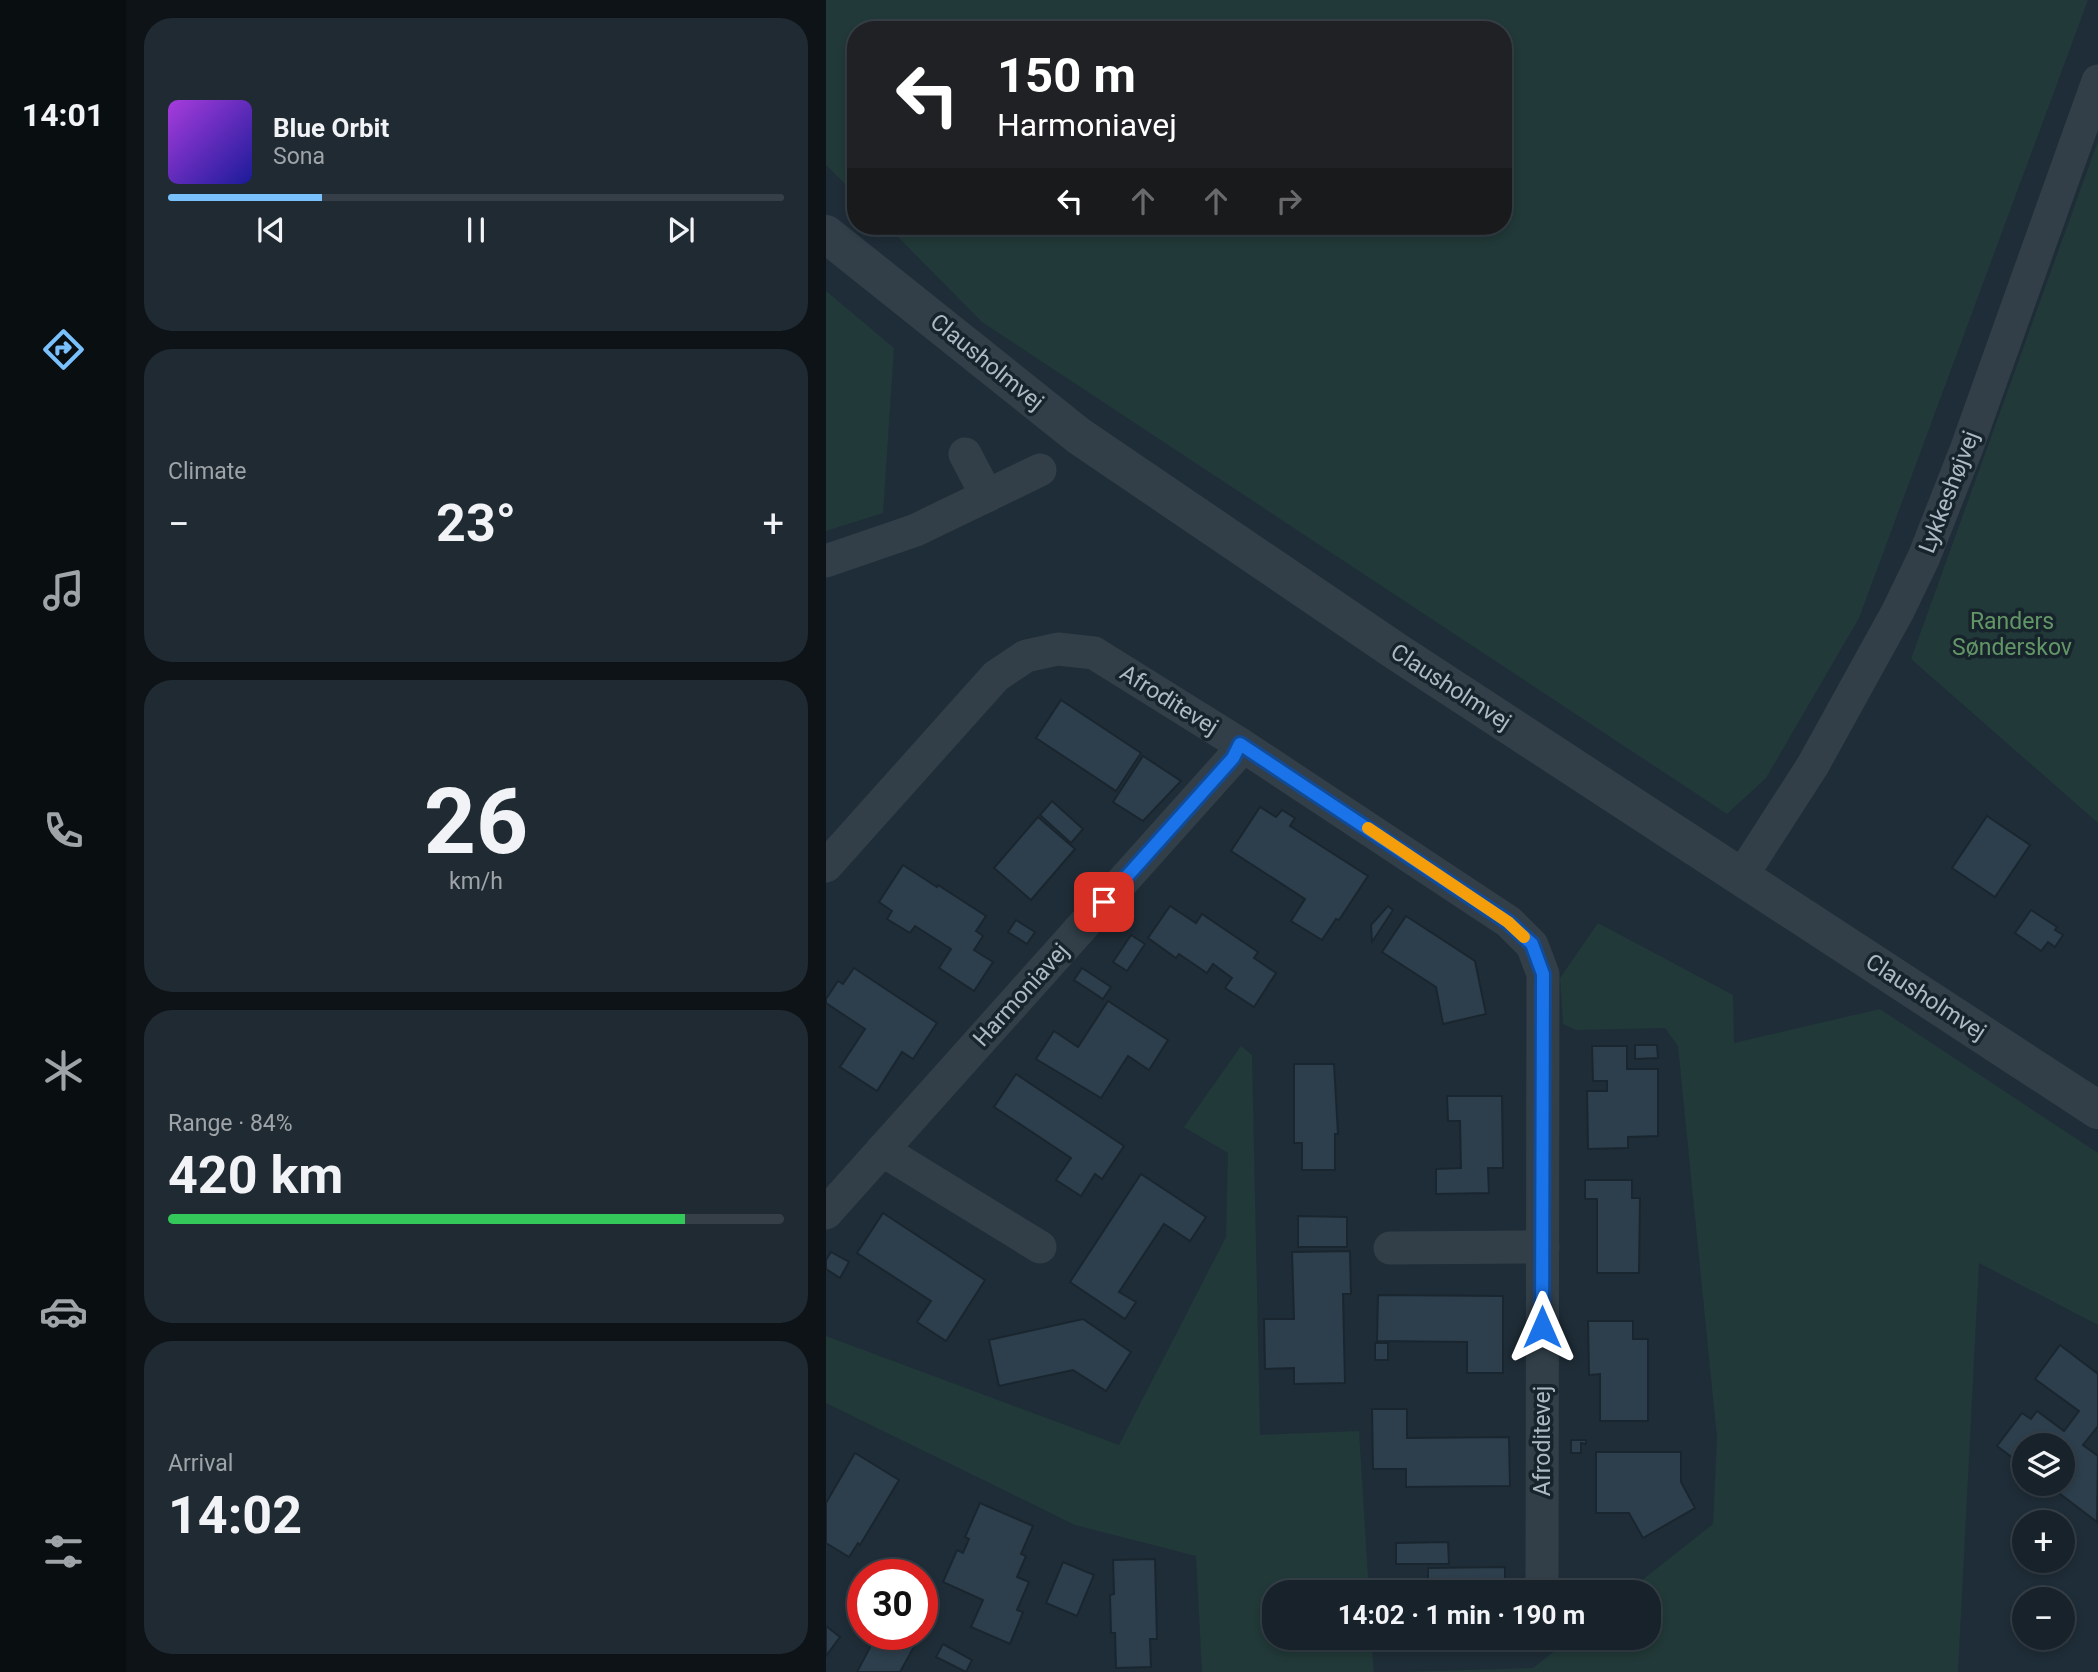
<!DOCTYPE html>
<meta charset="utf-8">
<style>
:root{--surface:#17222a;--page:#202a32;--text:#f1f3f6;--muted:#9ea4a8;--line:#363f47;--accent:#79c1fd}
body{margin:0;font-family:Roboto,sans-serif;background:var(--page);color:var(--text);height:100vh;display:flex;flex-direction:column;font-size:26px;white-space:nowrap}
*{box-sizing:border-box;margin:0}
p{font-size:23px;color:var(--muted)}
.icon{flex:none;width:38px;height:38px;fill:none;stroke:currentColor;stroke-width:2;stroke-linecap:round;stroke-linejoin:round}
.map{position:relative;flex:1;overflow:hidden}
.details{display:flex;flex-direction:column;gap:18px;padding:18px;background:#0d1317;width:700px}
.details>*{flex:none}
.guide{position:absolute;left:21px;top:21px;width:665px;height:214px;border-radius:28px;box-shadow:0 4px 10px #0003,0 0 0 2px var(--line);background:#202124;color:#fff;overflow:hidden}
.controls{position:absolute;left:1186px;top:1433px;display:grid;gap:14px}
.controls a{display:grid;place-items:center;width:63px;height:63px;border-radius:50%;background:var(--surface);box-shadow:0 4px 10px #0003,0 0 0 2px var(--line);font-size:35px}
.speed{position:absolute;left:21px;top:1559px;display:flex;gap:14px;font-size:35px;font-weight:700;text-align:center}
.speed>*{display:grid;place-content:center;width:91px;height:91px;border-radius:50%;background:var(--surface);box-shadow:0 4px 10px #0003,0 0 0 2px var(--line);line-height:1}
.speed .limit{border:10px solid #d22;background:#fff;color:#111}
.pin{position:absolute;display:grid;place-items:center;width:60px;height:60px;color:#fff;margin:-30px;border-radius:14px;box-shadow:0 4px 10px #0006}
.me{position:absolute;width:77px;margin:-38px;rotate:0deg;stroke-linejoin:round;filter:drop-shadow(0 0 5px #0008)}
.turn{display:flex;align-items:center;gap:24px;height:147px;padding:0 35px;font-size:32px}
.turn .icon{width:91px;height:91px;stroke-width:2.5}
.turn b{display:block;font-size:49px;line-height:60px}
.lanes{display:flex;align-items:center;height:66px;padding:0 35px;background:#0003;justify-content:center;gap:35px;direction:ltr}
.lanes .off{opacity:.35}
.big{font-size:52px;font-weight:700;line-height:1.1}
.details .widget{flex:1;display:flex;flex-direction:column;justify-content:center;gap:10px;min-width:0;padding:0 24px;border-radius:28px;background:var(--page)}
.details .dial{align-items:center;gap:0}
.dial b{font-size:91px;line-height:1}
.song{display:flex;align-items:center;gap:21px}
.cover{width:84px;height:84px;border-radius:10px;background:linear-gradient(135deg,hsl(280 70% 55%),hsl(240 70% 35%))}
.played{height:7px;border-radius:4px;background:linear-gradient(90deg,var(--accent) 25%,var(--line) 25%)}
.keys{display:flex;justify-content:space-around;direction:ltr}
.heat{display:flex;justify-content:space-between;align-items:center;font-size:38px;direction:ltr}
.charge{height:10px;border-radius:5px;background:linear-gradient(90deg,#34c759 84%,var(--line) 0)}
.trip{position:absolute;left:436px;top:1580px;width:399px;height:70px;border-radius:28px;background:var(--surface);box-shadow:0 4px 10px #0003,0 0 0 2px var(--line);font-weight:700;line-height:70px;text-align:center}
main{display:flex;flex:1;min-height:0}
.tabs{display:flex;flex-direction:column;width:126px;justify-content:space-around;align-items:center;background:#090e11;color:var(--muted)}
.tabs .icon{width:49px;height:49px}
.tabs .selected{color:var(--accent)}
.tabs b{font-size:32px;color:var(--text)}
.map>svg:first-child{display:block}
.green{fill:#213938}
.building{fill:#2d3f4c;stroke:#1a262f;stroke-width:2}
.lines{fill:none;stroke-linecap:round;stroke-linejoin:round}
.minor{stroke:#323f48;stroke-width:33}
.tertiary{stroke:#323f48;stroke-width:38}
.route-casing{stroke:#114b97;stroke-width:18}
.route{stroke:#1a73e8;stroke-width:12}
.slow{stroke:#f59e0b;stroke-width:12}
.labels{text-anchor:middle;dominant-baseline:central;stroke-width:7;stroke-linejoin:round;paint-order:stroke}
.street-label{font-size:23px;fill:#acbac5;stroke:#18242c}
.park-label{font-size:23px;fill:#639667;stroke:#18242c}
</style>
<main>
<nav class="tabs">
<b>14:01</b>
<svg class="icon selected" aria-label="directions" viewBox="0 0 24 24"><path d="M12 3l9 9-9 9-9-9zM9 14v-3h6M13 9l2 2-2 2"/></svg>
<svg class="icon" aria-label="music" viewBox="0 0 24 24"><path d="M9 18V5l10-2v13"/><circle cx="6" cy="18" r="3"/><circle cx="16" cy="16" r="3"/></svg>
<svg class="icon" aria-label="phone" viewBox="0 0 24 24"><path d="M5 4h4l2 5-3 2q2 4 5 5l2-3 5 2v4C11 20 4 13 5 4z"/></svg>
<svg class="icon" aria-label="climate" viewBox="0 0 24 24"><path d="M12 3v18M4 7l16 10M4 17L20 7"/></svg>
<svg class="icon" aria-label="car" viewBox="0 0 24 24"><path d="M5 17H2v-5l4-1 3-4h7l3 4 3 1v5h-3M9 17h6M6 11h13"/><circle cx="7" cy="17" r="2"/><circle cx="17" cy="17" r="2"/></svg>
<svg class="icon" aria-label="filters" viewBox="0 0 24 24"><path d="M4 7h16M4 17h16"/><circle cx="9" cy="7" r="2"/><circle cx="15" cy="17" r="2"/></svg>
</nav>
<section class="details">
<div class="widget">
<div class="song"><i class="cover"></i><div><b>Blue Orbit</b><p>Sona</p></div></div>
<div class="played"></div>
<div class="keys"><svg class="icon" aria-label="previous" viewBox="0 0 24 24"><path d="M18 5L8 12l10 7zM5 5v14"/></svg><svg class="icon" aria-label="pause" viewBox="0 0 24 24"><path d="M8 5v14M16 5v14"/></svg><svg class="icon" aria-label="next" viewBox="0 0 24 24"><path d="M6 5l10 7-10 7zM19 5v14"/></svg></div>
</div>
<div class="widget"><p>Climate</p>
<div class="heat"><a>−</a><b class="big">23°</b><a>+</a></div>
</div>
<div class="widget dial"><b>26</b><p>km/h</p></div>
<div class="widget"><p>Range · 84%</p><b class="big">420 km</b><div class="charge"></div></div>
<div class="widget"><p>Arrival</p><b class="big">14:02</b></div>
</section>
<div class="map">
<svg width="1272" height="1672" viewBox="0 0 1272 1672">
<rect width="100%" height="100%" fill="#1f2d38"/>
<g class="green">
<path d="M0,0H1262L1033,618L940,778L901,814L156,322L61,226H677V30H30V195L0,165Z"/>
<path d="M1272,141V823L1085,659Z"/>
<path d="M0,291L68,348L57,513L0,531Z"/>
<path d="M772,923L907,995L908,1043L1054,1009L1272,1153V1325L1153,1263L1132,1672H572L707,1668L745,1638H822V1592H801L887,1524L891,1438L852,1046L839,1028L750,1030L737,1024L734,978Z"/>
<path d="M415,1046L426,1055L434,1435L533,1431L543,1592H448V1638H545L548,1672H376L370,1556L249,1525L0,1403V1336L293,1445L400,1237L402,1153L358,1127Z"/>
</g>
<g class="building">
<path d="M235,700L315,753L290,791L210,738Z"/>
<path d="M317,756L355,781L317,821L287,802Z"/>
<path d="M226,801L257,829L245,843L214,815Z"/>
<path d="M434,807L450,817L456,810L469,818L464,826L542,876L513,920L510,919L496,940L465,921L479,899L405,851Z"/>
<path d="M1161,816L1204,845L1169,897L1126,868Z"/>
<path d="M212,817L249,849L205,900L168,868Z"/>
<path d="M77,865L111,887L112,885L160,916L150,931L157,936L148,950L167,962L148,991L113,968L125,949L89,926L84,933L61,919L66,911L53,902Z"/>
<path d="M344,906L370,923L376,914L432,952L428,958L450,973L428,1007L399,988L406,978L387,964L381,973L353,954L350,958L322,938Z"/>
<path d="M562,906L567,910L546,942L545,925Z"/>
<path d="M1205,910L1231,927L1229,930L1237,935L1229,947L1222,942L1215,951L1189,933Z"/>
<path d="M580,916L649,961L660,1014L617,1024L610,987L556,952Z"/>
<path d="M190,920L209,932L201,944L182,932Z"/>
<path d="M305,935L319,944L301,971L287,962Z"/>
<path d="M28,968L111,1023L87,1059L76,1052L51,1091L14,1067L39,1029L0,1003V999L12,981L17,984Z"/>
<path d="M256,968L285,987L277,999L248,980Z"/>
<path d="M282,1001L342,1040L323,1070L302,1056L275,1098L210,1059L228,1031L252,1047Z"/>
<path d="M809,1045H831L832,1058L809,1059Z"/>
<path d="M766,1046H801V1069H832V1136L802,1137V1148L762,1149L761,1091H781V1081H767Z"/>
<path d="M468,1064H508L512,1134H509V1170H476V1143H468Z"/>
<path d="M190,1074L298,1146L276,1179L269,1174L255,1196L230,1180L245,1158L168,1107Z"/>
<path d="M621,1096H676L677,1168H662L663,1193L610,1194V1169L635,1168L634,1121H622Z"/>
<path d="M315,1174L380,1217L364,1241L338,1224L293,1292L310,1302L299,1319L244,1282Z"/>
<path d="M759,1180H806V1198H814L813,1273H771V1199H759Z"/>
<path d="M57,1213L159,1280L120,1341L91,1322L105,1301L31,1253Z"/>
<path d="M472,1216L521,1217V1247H472Z"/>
<path d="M524,1251L525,1294H517L519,1383L468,1384V1368L439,1369L438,1319H468L466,1252Z"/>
<path d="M5,1252L23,1262L14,1278L0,1269V1260Z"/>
<path d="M552,1295L677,1296V1373H641V1342L551,1341Z"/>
<path d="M257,1319L305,1352L280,1391L247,1370L173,1386L163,1340Z"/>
<path d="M762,1321H807V1339H822V1421H774V1374L763,1375Z"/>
<rect x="549" y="1343" width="13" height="17"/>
<path d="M1234,1345L1272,1374V1426L1257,1445L1272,1456L1271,1522L1221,1484H1237V1446H1199V1467L1171,1446L1196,1413L1205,1419L1211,1411L1238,1431L1253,1411L1209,1379Z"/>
<path d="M546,1409H581V1438L683,1437L684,1486L580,1487V1469H547Z"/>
<path d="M745,1440H760V1444L755,1443V1453H745Z"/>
<path d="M770,1452H855V1482L869,1508L817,1538L803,1513H770Z"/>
<path d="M29,1453L73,1480L34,1545L32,1543L23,1557L0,1543V1503Z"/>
<path d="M154,1503L207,1526L195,1554L200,1556L191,1577L203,1582L191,1610L197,1612L184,1644L145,1627L157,1600L117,1582L131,1550L137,1553L143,1539L139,1537Z"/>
<path d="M622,1542L623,1564H570V1543Z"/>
<path d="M329,1559L331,1639H324L325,1667L290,1668L289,1633H285L284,1595L288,1594L287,1560Z"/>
<path d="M237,1562L268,1575L251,1616L220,1603Z"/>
<path d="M679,1567V1592H602V1568Z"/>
<path d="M0,1626L14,1637L0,1656Z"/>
<path d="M51,1634H74L90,1643L74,1672H31Z"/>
<rect x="623" y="1638" width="56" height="11"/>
<path d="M117,1644L146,1660L140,1672L110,1657Z"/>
</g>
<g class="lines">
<g class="minor">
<path d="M139,454L161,496"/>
<path d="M0,561L90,530L214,470"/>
<path d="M0,866L170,676L200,656L232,649L268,653L414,744L683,922L706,945L717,974L716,1592"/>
<path d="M915,877L987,765L1072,611L1098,557L1140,450L1272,81"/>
<path d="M56,1150L214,1247"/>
<path d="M0,1213L407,758L414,744"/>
<path d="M564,1248L717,1247"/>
</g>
<path class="tertiary" d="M0,234L253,436L571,652L1272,1110"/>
</g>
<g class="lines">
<g class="route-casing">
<path id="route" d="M278,902L407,758L414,744L682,922L706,944L717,974L716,1327"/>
</g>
<use href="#route" class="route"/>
<path class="slow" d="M542,828L682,922L698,937"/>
</g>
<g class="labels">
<g class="street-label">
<text transform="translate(161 362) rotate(39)">Clausholmvej</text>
<text transform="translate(1123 492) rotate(-69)">Lykkeshøjvej</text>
<text transform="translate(625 687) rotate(33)">Clausholmvej</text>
<text transform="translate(343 700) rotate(32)">Afroditevej</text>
<text transform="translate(195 995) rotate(-48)">Harmoniavej</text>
<text transform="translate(1100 997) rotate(33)">Clausholmvej</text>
<text transform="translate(716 1441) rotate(-90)">Afroditevej</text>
</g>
<g class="park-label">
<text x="1186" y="621">Randers<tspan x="1186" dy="26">Sønderskov</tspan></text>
</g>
</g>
</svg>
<div class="controls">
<a><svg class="icon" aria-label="layers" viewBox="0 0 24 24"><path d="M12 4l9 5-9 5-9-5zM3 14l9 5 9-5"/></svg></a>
<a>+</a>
<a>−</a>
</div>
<div class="speed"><div class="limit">30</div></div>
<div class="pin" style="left:278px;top:902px;background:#d93025"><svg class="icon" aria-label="arrive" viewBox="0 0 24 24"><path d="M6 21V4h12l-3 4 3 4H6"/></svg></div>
<svg class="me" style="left:716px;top:1327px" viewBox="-20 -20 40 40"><path d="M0-17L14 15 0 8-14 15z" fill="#1a73e8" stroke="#fff" stroke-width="4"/></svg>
<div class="trip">14:02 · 1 min · 190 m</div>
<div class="guide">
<div class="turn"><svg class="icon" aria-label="left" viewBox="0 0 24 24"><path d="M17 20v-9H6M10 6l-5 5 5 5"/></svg><div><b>150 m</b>Harmoniavej</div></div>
<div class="lanes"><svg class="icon" aria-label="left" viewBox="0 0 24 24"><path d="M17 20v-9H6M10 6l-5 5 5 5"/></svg><svg class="icon off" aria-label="ahead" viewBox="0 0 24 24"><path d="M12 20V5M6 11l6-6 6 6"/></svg><svg class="icon off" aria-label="ahead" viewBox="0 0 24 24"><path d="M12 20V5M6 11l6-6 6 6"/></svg><svg class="icon off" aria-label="right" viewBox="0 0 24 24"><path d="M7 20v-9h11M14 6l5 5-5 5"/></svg></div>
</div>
</div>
</main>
